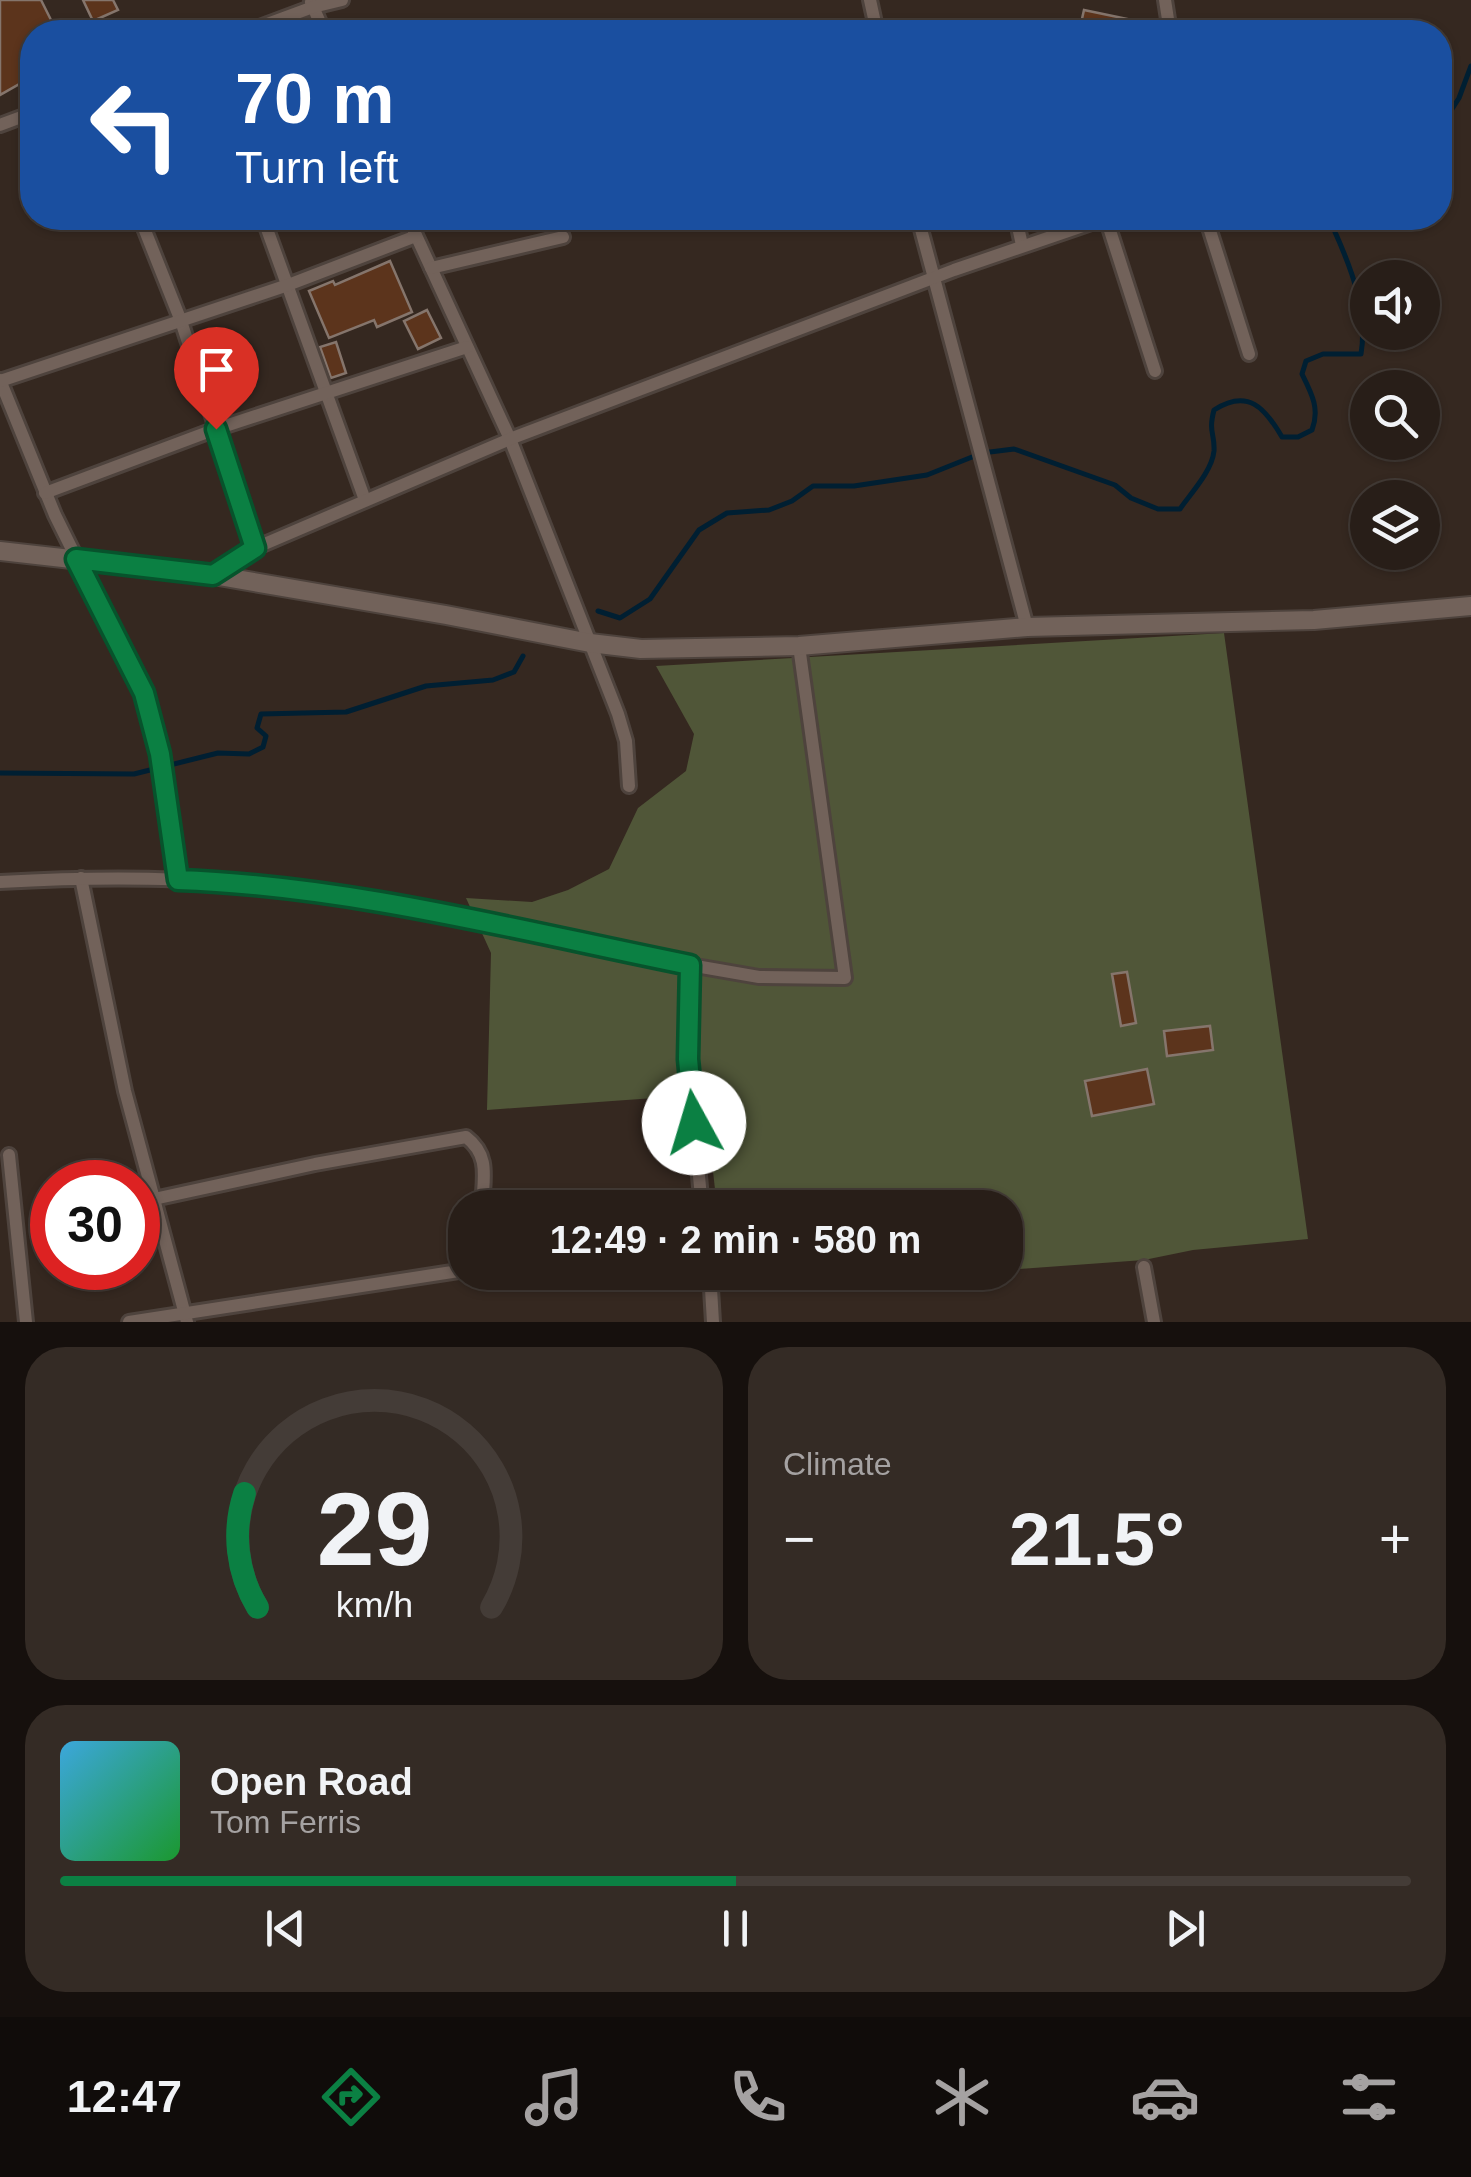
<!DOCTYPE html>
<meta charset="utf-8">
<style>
:root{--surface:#281e18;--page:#342b25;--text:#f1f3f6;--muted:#a5a2a2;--line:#443c37;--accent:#0b8043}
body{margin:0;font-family:Helvetica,sans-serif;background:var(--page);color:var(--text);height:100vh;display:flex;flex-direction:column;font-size:38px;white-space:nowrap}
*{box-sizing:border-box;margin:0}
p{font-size:32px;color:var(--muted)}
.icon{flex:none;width:55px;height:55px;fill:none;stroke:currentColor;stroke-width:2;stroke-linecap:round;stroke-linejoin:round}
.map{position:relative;height:1322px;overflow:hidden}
.details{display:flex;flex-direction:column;gap:25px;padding:25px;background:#16100d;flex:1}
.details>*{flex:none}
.guide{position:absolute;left:20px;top:20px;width:1432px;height:210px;border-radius:40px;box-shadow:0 2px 8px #0004,0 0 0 2px var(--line);background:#1a4fa0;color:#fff;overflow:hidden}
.fabs{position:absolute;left:1350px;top:260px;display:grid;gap:20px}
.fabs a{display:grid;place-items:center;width:90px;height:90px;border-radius:50%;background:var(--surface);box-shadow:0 2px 8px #0004,0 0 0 2px var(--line);font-size:50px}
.speed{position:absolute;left:30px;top:1160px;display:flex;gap:20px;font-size:50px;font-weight:700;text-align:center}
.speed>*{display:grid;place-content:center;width:130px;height:130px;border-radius:50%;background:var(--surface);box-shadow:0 2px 8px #0004,0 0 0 2px var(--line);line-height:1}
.speed .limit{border:15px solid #d22;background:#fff;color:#111}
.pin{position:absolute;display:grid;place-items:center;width:85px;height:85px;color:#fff;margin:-102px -42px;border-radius:50% 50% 50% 0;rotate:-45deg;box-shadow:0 0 10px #0007}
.pin .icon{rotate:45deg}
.me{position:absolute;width:110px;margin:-55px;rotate:354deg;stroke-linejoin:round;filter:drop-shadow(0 0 8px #0008)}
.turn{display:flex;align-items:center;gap:35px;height:210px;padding:0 50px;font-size:45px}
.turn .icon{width:130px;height:130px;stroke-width:2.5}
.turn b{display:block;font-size:70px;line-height:85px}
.big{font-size:75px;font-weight:600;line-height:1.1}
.details .widget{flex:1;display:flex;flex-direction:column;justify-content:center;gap:15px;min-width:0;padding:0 35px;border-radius:40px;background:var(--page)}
.details .dial{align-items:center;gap:0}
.dial svg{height:260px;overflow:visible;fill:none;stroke:var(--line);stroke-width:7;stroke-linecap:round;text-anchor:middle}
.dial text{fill:var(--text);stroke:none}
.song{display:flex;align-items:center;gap:30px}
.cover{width:120px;height:120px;border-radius:15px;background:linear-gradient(135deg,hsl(200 70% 55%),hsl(130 70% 35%))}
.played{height:10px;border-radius:5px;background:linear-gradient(90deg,var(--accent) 50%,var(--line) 50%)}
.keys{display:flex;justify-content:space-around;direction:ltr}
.heat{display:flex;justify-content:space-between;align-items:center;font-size:55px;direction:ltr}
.details .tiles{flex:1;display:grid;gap:25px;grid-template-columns:1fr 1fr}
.widget:last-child{grid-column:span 2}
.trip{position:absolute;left:448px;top:1190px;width:575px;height:100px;border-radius:40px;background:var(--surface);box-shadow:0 2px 8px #0004,0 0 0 2px var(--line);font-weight:600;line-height:100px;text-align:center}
.menu{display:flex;height:160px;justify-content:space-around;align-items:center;background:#100c0a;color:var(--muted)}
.menu .icon{width:70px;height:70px}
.menu .on{color:var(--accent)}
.menu b{font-size:45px;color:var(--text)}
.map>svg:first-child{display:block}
.green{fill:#505638}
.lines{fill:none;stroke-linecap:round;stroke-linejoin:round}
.stream{stroke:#001f32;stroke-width:5}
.building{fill:#5c341c;stroke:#85756c;stroke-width:2.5}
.street-casing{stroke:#4e433d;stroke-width:18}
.secondary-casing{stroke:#4e433d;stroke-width:22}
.street{stroke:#72625a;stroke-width:12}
.secondary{stroke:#72625a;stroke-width:18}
.route-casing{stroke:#07532c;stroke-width:25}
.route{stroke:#0b8043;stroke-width:18}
</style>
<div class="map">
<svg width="1471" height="1322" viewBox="0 0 1471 1322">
<rect width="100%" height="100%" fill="#352820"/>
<g class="green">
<path d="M1224,633L1308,1239L1193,1250L1144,1260L1005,1270V1208L717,1207L705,1100L682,1096L487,1110L491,953L466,898L532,902L568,890L609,869L638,808L686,771L694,734L656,666Z"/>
<path d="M724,1273V1272L969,1273L726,1290Z"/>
</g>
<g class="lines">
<g class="stream">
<path d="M1440,128L1459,98L1471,66"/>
<path d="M598,611L620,618L650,599L699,530L727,513L769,510L792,501L813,486H854L927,475L982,453L1014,449L1115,485L1131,498L1158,509H1180C1191,493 1212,471 1214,451C1215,433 1208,433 1214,410C1248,388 1265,408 1282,437H1298L1312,430C1320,409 1312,394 1302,374L1306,361L1323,354H1361C1368,312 1352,270 1335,232L1342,218"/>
<path d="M0,773L134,774L218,753L249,754L263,747L266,736L257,728L261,714L346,712L426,686L493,680L514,672L523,656"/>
</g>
</g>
<g class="building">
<path d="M0,0H41L57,32H32V71L28,79L0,95Z"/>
<path d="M83,0H113L118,10L93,21Z"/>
<path d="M1084,10L1132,20L1130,32H1079Z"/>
<path d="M390,261L412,312L377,327L374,320L329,338L309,291L333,281L335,285Z"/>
<path d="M427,310L441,338L418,349L404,321Z"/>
<path d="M336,342L346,373L331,378L320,347Z"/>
<path d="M1127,972L1136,1023L1121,1026L1112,974Z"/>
<path d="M1210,1026L1213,1050L1167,1056L1164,1031Z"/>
<path d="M1147,1069L1154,1104L1092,1116L1085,1081Z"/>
</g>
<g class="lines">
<g class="street-casing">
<g id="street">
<path d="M870,0L877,32"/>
<path d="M1165,0L1170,32"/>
<path d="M311,2L324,32"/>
<path d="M246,32L313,7L342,0"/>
<path d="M0,125L32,113"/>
<path d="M140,218L181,321L255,548"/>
<path d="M263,218L365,500"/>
<path d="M408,218L510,439L618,714L626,741L629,786"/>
<path d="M918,218L1027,627"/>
<path d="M1016,218L1022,245"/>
<path d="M1206,218L1249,354"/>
<path d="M431,268L563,237"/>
<path d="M0,380L55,515L143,693L161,754L178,881"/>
<path d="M0,381L288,285L416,236"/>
<path d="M45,493L216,429L467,347"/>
<path d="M213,575L255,548L510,439L954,270L1106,218L1155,371"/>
<path d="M81,878L125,1091L187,1322"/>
<path d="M0,882C75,878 152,876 227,883C383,896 537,934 690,965L688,1059L702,1208"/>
<path d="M690,965L759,977L845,978L799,646"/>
<path d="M9,1155L26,1322"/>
<path d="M154,1199L315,1164L466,1137C491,1156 483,1179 482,1208"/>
<path d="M1144,1267L1154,1322"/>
<path d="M710,1272L713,1322"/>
<path d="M129,1322L465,1270"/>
</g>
</g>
<g class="secondary-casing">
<path id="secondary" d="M0,551L213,575L446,615L590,643L641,649L799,646L1027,627L1314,620L1471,606"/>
</g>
<use href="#street" class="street"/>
<use href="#secondary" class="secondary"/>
</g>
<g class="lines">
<g class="route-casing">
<path id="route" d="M216,429L255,548L213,575L76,559L144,693L160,754L178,880C351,886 521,931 690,965L688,1059L694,1123"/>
</g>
<use href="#route" class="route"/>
</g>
</svg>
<div class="fabs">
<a><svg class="icon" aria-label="sound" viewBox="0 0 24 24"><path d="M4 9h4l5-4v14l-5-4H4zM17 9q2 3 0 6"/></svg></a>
<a><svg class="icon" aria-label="search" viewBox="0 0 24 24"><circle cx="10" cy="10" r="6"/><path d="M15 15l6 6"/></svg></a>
<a><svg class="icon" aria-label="layers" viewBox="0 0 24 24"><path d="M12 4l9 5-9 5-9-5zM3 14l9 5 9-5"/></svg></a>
</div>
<div class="speed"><div class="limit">30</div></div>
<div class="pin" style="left:216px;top:429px;background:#d93025"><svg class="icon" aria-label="arrive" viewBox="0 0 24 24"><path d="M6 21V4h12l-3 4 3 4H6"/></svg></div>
<svg class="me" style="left:694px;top:1123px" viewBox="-20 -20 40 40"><circle r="19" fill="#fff"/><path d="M0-13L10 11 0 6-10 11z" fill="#0b8043"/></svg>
<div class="trip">12:49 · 2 min · 580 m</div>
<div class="guide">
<div class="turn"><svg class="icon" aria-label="left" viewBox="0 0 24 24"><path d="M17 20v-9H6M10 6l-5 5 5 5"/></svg><div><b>70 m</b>Turn left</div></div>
</div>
</div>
<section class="details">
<div class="tiles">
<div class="widget dial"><svg viewBox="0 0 100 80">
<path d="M14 69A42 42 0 1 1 86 69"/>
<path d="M14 69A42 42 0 0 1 10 34" stroke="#0b8043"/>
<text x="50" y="56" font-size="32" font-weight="700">29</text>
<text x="50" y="72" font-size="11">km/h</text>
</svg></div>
<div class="widget"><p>Climate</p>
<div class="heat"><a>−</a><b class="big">21.5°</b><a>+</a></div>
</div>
<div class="widget">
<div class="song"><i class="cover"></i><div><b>Open Road</b><p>Tom Ferris</p></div></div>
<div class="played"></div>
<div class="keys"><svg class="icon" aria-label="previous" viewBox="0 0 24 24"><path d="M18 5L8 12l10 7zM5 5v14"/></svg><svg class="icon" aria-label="pause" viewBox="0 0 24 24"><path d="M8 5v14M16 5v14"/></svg><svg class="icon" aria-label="next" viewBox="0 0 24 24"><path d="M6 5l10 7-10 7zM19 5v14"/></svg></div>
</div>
</div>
</section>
<nav class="menu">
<b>12:47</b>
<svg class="icon on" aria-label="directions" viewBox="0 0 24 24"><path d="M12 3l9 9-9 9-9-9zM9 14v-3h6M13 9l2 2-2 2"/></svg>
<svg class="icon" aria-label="music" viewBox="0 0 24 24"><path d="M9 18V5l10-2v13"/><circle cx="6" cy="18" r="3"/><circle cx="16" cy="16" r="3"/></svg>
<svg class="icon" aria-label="phone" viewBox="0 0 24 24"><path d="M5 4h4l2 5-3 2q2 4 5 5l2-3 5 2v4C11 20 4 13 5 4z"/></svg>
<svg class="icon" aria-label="climate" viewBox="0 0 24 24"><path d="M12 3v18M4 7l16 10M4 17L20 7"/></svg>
<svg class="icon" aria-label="car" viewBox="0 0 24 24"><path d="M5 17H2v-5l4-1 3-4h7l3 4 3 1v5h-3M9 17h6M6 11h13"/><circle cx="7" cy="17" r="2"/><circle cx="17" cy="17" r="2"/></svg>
<svg class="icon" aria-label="filters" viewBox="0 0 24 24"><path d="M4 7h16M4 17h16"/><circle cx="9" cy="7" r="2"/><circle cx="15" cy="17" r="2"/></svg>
</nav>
